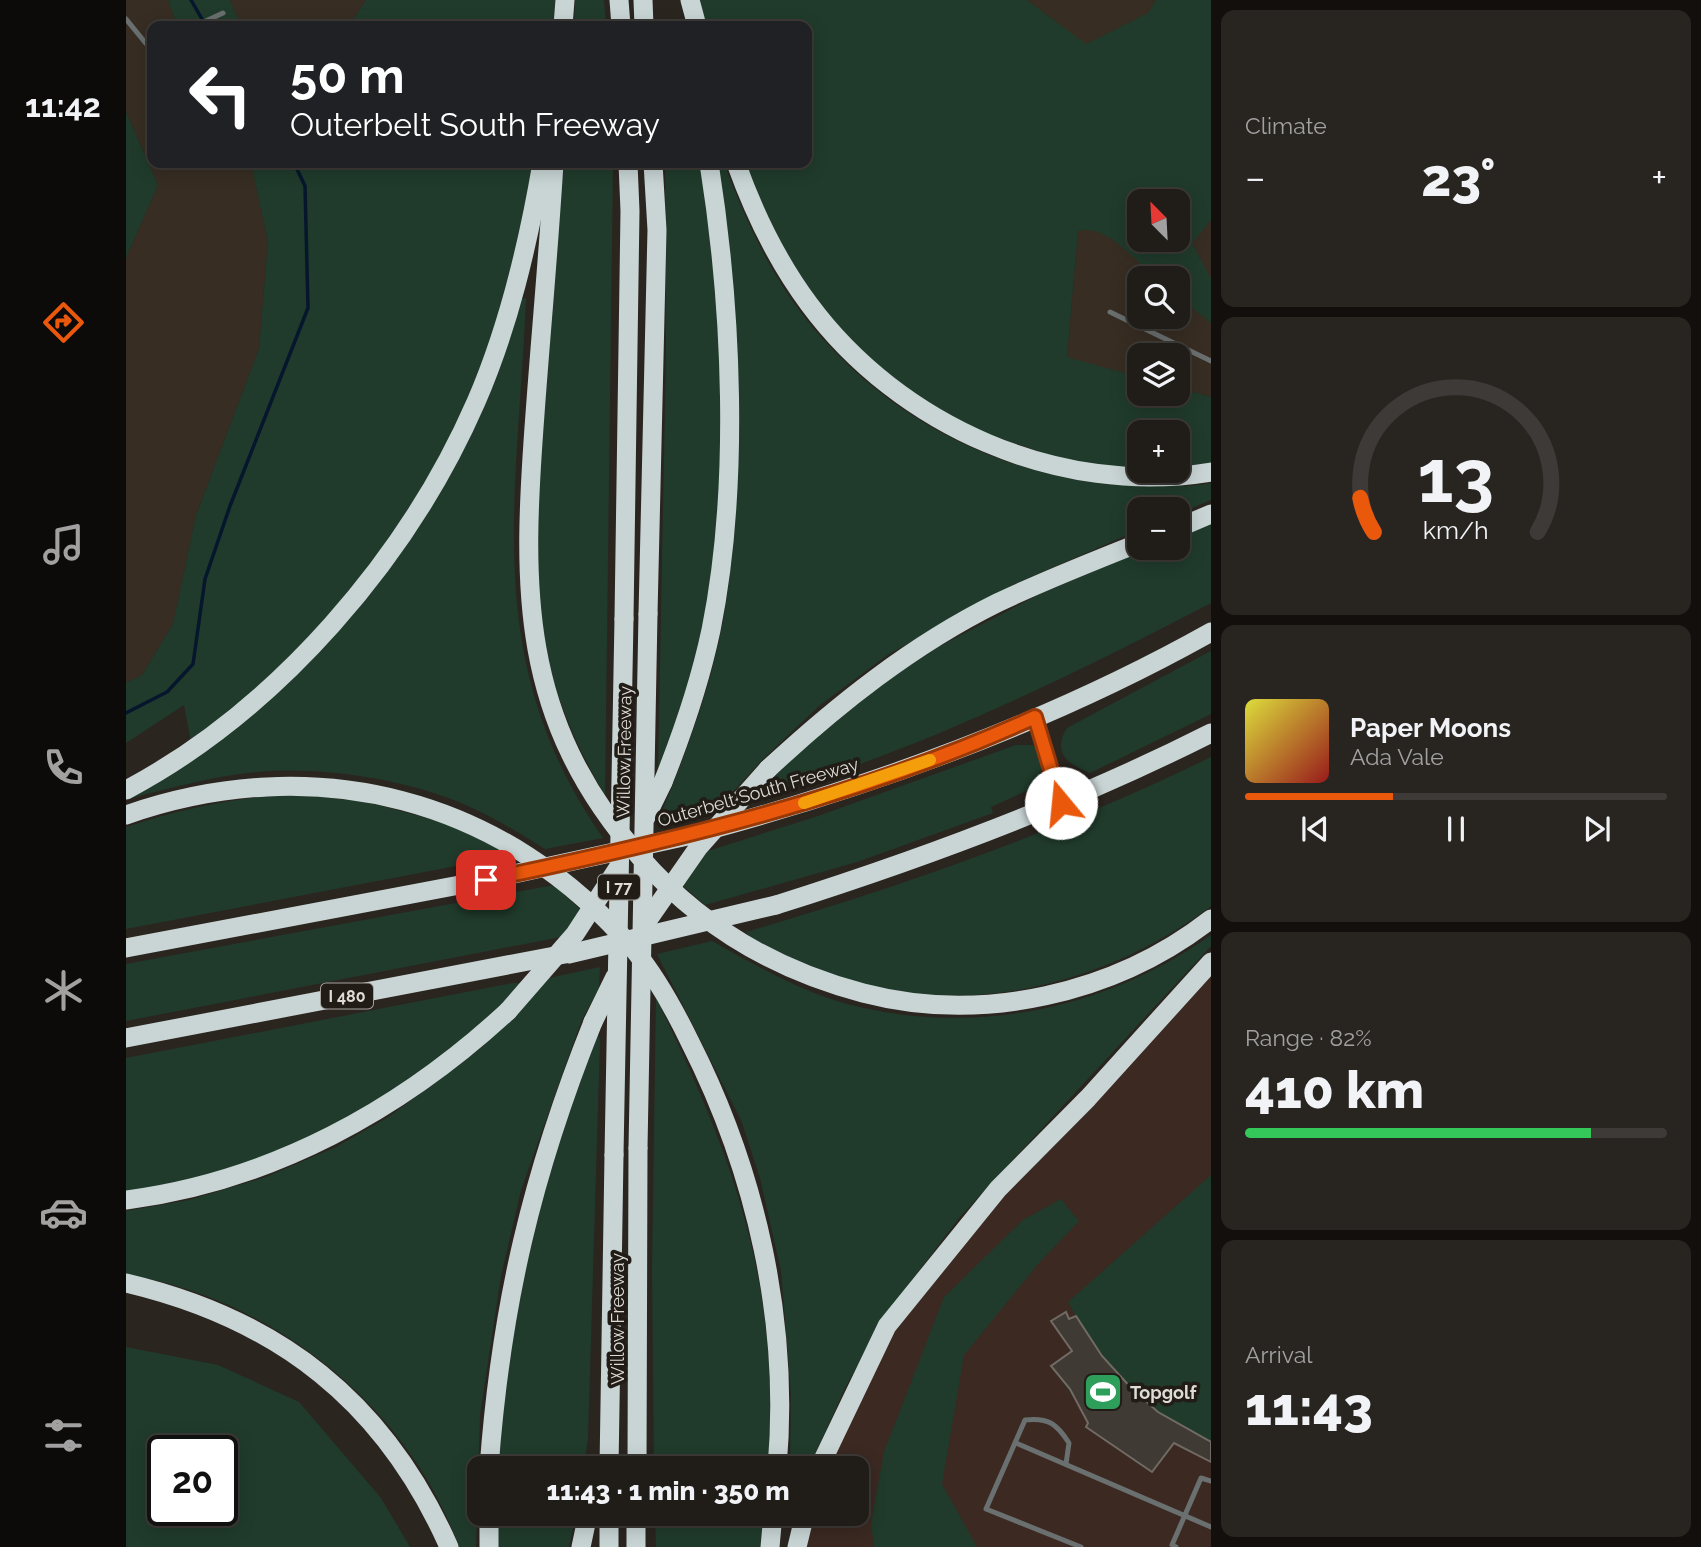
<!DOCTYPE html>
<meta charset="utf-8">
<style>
:root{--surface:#201c18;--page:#282521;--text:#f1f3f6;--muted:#a2a1a2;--line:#3d3a37;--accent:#ea580c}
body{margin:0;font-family:Raleway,sans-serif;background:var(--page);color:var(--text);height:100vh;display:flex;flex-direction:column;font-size:26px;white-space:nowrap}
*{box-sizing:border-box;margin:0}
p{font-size:23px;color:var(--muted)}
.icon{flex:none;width:38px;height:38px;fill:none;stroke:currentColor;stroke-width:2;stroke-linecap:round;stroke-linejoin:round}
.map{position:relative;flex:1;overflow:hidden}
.details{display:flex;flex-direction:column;gap:10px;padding:10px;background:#120f0d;width:490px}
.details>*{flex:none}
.top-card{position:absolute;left:21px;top:21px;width:665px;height:147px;border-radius:14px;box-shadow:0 4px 18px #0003,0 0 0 2px var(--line);background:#202124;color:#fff;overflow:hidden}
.needle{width:46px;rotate:336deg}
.buttons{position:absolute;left:1001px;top:189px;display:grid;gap:14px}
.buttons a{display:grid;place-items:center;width:63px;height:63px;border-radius:14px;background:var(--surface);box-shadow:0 4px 18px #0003,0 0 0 2px var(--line);font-size:35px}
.speed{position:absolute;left:21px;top:1435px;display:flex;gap:14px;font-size:35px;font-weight:700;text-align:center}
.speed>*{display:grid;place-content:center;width:91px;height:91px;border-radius:50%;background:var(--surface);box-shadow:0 4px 18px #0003,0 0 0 2px var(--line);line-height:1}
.speed .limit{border:4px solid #111;border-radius:10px;background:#fff;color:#111}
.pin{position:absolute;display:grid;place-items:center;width:60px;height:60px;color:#fff;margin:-30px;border-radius:14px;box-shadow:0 4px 10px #0006}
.me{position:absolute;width:77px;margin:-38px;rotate:343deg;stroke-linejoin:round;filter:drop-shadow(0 0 5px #0008)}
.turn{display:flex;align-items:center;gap:24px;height:147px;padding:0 28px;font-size:32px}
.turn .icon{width:91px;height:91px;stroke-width:2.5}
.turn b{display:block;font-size:49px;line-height:60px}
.big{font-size:52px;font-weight:800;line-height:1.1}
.details .card{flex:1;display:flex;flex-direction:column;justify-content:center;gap:10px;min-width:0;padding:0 24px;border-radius:14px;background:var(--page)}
.details .dial{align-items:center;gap:0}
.dial svg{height:182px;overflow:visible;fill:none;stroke:var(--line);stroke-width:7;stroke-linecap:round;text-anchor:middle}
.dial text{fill:var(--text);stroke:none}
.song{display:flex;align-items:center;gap:21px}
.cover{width:84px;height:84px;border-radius:10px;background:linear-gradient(135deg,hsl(60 70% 55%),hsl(0 70% 35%))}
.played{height:7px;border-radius:4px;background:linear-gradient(90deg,var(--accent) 35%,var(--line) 35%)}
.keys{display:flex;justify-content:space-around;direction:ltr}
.heat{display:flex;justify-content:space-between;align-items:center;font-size:38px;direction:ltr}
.charge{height:10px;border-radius:5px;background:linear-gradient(90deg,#34c759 82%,var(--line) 0)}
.trip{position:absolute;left:341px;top:1456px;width:402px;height:70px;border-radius:14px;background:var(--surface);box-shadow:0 4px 18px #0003,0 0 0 2px var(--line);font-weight:800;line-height:70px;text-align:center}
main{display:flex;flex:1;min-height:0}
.dock{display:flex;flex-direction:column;width:126px;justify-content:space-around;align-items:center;background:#0d0b0a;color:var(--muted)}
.dock .icon{width:49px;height:49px}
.dock .on{color:var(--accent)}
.dock b{font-size:32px;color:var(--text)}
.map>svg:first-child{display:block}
.commercial{fill:#3b2922}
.built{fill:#372d23;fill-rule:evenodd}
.green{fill:#203b2b;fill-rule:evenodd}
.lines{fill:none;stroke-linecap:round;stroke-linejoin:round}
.stream{stroke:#06172d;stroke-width:3.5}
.building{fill:#403a34;stroke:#726b65;stroke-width:2}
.lane{stroke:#6a6f6f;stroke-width:5}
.highway{stroke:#c9d5d5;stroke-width:19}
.highway-bridge{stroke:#c9d5d5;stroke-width:19}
.route-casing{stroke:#983908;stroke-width:18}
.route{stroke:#ea580c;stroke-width:12}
.slow{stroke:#f59e0b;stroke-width:12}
.labels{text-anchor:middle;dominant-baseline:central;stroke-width:7;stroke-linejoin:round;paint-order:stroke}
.shield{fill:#211c16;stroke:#a6a29e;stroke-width:2}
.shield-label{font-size:16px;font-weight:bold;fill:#dfdcd8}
.street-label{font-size:18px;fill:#dfdcd8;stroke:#211c16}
.poi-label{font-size:18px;font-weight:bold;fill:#dfdcd8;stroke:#211c16;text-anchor:start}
</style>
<main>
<nav class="dock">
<b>11:42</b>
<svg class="icon on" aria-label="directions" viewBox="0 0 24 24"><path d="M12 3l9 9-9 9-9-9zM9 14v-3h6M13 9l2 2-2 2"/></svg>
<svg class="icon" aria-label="music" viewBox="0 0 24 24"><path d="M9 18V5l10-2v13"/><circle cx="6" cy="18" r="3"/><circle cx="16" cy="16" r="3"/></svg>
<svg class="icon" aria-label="phone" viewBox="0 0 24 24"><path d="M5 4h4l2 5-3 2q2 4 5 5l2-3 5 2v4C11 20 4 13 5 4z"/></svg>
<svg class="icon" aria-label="climate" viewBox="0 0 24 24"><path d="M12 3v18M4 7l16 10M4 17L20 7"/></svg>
<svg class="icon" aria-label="car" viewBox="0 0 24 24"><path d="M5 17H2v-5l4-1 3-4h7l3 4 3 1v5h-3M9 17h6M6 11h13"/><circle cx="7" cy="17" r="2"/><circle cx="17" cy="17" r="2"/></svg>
<svg class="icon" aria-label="filters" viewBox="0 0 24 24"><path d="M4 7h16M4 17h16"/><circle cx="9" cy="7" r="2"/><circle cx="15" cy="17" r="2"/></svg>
</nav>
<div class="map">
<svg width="1085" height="1547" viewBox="0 0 1085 1547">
<rect width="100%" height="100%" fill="#2b2520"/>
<path class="commercial" d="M1085,962V1547H671L679,1514H732V1468H693L761,1326Z"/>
<g class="built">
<path d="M0,0H42L51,26H26V163H125L142,242L133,349L70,515L47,624L16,675L0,683V258L32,185L0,112Z"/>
<path d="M104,0H240L223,26H115Z"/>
<path d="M901,0H1030L1022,13L960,45Z"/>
<path d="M1085,189V397L1052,388V355H1013V377L941,358L952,231L1013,217V240H1052ZM1013,278H1052V317H1013Z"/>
</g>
<g class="green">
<path d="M42,0H104L115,26H51Z"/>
<path d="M240,0H439L437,26H223Z"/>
<path d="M449,0H478L480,26H448Z"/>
<path d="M564,0H901L960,44L1022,13L1030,0H1085V220L1066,243L1085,279V323L1052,297V278H1029C1009,260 981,224 952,231L941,357L1013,377V394H1052V388L1085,397V472L979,474L804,414L684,306L610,163H681V26H571ZM1013,201H1052V240H1013ZM1013,432H1052V471H1013Z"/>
<path d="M0,112L32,185L0,258Z"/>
<path d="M125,163H416L349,403L220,607L66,747L58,705L0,743V683L16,675L47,624L70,515L133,349L142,242Z"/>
<path d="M437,163H487L479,795C452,750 430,700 420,649C403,568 412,482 419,400C425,321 431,242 437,163Z"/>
<path d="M539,163H575C603,349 614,597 532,770L540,352Z"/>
<path d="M592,163H598C618,216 641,268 676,314C761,424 893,488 1032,486C1050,486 1068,487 1085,483V500L1052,514V509H1013V530L891,583L763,654L694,705L637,759L589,811L531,824C560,753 588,682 600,603C622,457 611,309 592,163Z"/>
<path d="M400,298C392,499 353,660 477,838L419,849C394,833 367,817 340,805C280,779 195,766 131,772C86,776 44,789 1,799L30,781L257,571L395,299Z"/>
<path d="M1085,520V603C936,680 786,755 624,799L681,745L760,681L812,647L916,593L1021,548H1052V534Z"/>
<path d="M1085,651V714L964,773C941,764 926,752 941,728Z"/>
<path d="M890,745H907L916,754L917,765L909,787L865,807L867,813L731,862L579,905L556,885L582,851L692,816Z"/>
<path d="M1085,757V906C972,991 818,1024 684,968C663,959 634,950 620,932C780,885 936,830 1085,757Z"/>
<path d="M169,794L241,802L316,822L388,855L0,929V827C58,808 107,798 169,794Z"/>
<path d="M428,885L455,910L435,937L0,1021V964Z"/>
<path d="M1085,935V946L833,1218L762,1312L720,1386L683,1468H664L665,1394L655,1271L634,1178L615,1120L531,954L586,941C629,965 673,991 721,1004C847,1037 979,1010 1085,935Z"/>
<path d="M474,967L473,988L455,1022L395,1190L375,1276L354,1415L350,1547H333C290,1425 180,1326 57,1288C39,1282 19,1278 0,1274V1211L63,1200L140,1177L210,1147L264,1116L354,1049L423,978Z"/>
<path d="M387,983H395C312,1078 197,1140 79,1177C54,1185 26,1188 0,1193V1058Z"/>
<path d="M530,998C607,1156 656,1288 642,1468H528L526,1269Z"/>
<path d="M470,1032L474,1039L462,1437L458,1468H370L379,1355L427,1152Z"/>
<path d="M1085,1175V1460L1061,1448L1058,1450L1048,1443L1026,1472L964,1420L928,1370L926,1365L943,1354L944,1348L925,1321L940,1313L943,1319L950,1316L942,1302Z"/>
<path d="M935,1199L953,1221L913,1263L838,1355L816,1484L851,1547H748L745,1524L758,1452L818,1297L897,1220Z"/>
<path d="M0,1347L92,1365L173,1402L255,1498L284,1547H0ZM37,1451H96V1510H37Z"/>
<path d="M370,1514H450L443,1547H371Z"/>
<path d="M529,1514H638L634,1547H530Z"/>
</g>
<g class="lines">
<g class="stream">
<path d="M65,0L80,26"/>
<path d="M0,713L41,692L67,664L79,579L104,506L182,308L179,186L168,163"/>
</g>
</g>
<path class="building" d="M940,1312L943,1319L950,1316L976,1356L1007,1390L1032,1412L1085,1442V1462L1048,1443L1026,1472L960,1427L962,1423L944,1389L925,1366L946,1351L925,1321Z"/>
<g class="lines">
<g class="lane">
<path d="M0,19L22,46L26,44"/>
<path d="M69,26L97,13"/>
<path d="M984,312L1085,361"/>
<path d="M911,722L934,800"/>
<path d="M890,1443L1085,1527"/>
<path d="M940,1464L943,1443C931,1424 922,1417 899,1420L860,1509L955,1547"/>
<path d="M1050,1547L1046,1545L1075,1478L1085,1481"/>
</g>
<g class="highway">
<path d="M493,0L495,26"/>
<path d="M517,0L518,26"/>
<path d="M564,0L571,26"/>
<path d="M437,26L439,0"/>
<path d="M428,163C423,247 415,331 409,414C396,587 392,718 514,857C574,926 649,970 737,993C856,1024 989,994 1085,919"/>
<path d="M610,163C628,213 651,261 683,304C773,426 934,497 1085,472"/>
<path d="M1052,528L1085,514"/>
<path d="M522,614L531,230L527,163"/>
<path d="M498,619L504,211L502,163"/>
<path d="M642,769C711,705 786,645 871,603C917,581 965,562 1013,543"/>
<path d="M537,782C557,732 574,682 585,630C614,486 606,308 583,163"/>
<path d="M0,790C151,710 282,558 350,402C383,326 402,245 416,163"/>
<path d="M0,815C189,749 380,798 509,951C531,978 549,1011 564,1042C630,1172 664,1322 651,1468"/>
<path d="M583,830C756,783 928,720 1085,632"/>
<path d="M650,905C799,858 945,804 1085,733"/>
<path d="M0,948L360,880"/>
<path d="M0,1038L439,954"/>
<path d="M0,1200C146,1181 275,1110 382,1011"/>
<path d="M0,1283C153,1319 259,1402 323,1547"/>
<path d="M363,1468C375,1305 406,1174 467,1022"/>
<path d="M483,1468L488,1155"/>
<path d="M511,1468L512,1148"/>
<path d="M693,1468L761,1326L872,1189L962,1098L1085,962"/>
<path d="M363,1514V1547"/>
<path d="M455,1547L462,1514"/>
<path d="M483,1547V1514"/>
<path d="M510,1547V1514"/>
<path d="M644,1547L647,1514"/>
<path d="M671,1547L679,1514"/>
</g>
<g class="highway-bridge">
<path d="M520,817L537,782"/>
<path d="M360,880L566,835"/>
<path d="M517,927L572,848L642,769"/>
<path d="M443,954L650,905"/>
<path d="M382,1011L449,934L492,868"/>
<path d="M467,1022L489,977"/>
<path d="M512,1148L522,614"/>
<path d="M488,1155L498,619"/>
</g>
</g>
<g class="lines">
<g class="route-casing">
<path id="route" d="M360,880C547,841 734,797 909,717L935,803"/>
</g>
<use href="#route" class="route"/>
<path class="slow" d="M678,803L804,760"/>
</g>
<defs>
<g id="stadium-square" transform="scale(2.0125)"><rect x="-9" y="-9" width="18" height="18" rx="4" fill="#2e9e5b" stroke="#211c16"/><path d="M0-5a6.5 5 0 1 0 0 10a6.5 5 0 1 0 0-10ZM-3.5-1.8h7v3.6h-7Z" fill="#fff"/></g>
</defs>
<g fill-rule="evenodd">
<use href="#stadium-square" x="977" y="1392"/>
</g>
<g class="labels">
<g class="shield">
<rect x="472" y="874.5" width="42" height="25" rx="5"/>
<rect x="195" y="983.5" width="52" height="25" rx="5"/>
</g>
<g class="shield-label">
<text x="493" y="887">I 77</text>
<text x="221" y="996">I 480</text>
</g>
<g class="street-label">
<text transform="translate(498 752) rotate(-89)">Willow Freeway</text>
<text transform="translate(632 792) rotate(-16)">Outerbelt South Freeway</text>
<text transform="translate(491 1319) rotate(-90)">Willow Freeway</text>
</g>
<g class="poi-label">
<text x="1004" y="1392">Topgolf</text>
</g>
</g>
</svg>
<div class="buttons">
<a><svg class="needle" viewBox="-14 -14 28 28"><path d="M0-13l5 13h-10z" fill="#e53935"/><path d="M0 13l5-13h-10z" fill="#a2a1a2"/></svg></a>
<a><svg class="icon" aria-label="search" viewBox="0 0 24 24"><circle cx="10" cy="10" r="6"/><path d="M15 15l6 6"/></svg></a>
<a><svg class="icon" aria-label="layers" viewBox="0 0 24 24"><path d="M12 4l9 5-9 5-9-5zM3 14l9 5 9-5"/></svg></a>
<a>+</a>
<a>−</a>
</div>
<div class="speed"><div class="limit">20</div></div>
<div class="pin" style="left:360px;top:880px;background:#d93025"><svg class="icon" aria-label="arrive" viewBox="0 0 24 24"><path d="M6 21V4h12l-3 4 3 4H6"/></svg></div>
<svg class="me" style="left:935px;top:803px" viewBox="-20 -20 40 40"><circle r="19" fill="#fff"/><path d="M0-13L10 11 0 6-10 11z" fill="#ea580c"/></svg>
<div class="trip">11:43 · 1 min · 350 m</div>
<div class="top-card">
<div class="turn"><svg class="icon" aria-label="left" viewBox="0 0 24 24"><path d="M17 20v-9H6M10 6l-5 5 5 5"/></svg><div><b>50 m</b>Outerbelt South Freeway</div></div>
</div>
</div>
<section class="details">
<div class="card"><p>Climate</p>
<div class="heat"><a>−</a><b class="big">23°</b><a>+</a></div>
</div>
<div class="card dial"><svg viewBox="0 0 100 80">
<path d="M14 69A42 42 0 1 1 86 69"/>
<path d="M14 69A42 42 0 0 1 8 54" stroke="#ea580c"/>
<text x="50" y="56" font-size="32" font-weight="700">13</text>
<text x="50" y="72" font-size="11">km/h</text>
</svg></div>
<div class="card">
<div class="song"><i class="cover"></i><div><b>Paper Moons</b><p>Ada Vale</p></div></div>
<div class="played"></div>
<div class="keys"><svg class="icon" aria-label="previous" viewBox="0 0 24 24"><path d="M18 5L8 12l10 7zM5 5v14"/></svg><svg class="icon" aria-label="pause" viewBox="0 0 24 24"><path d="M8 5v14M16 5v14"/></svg><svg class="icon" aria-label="next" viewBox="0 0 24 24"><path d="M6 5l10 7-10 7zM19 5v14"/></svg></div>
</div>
<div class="card"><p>Range · 82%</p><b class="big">410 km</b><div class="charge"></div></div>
<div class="card"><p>Arrival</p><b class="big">11:43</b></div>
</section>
</main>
